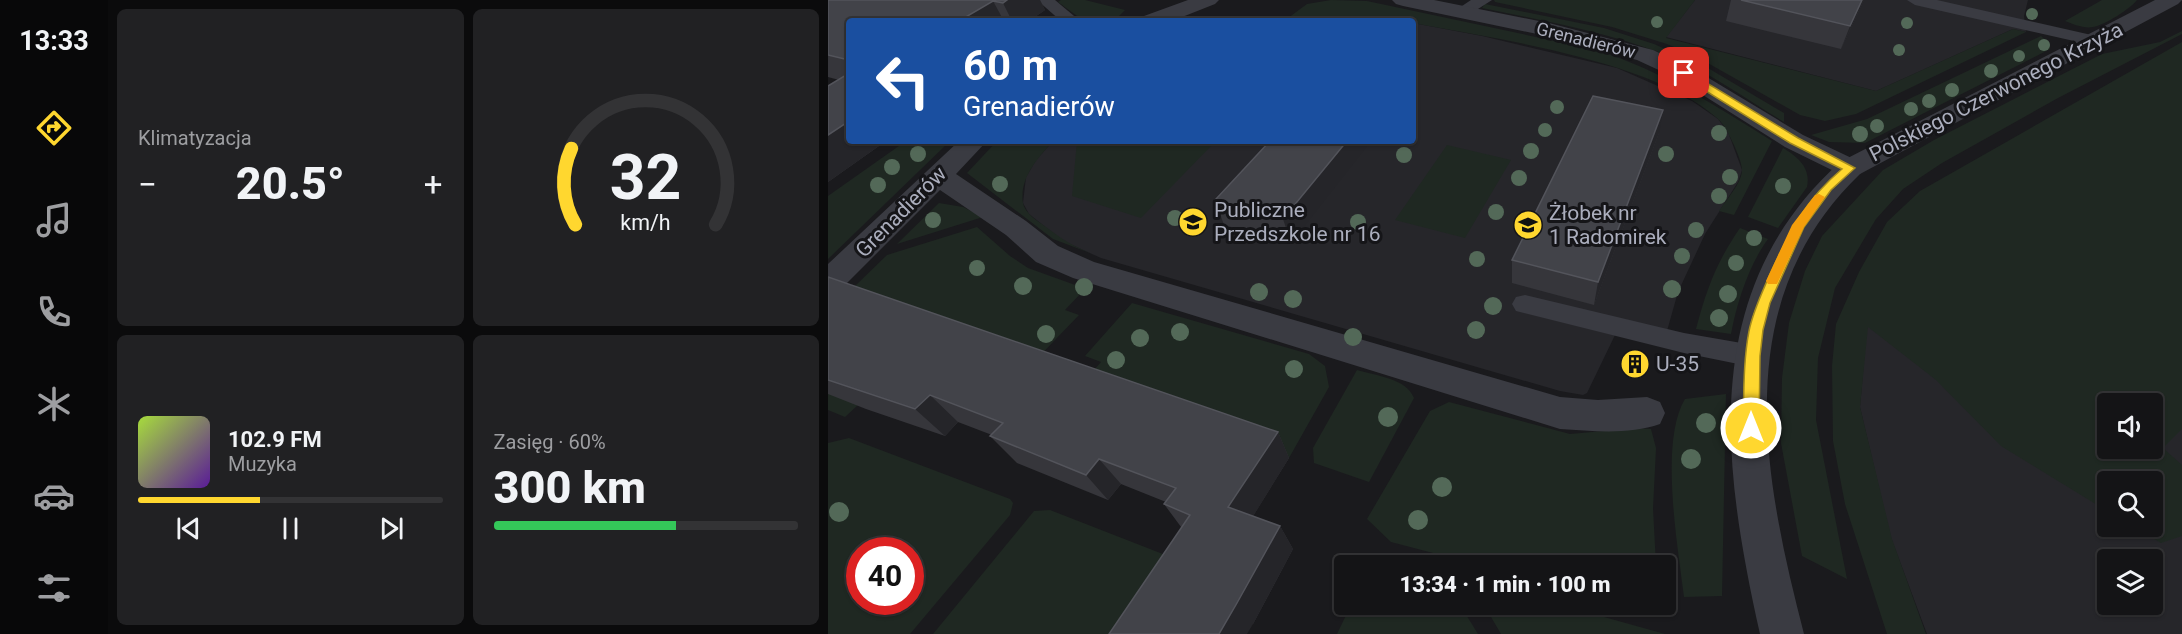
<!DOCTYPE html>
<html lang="pl">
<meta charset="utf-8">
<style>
:root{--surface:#141416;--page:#212123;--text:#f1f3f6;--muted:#9d9ea1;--line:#333335;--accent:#ffd72f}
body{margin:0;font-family:Roboto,sans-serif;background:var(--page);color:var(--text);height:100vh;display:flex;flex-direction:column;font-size:22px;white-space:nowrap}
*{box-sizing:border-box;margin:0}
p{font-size:20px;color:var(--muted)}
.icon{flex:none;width:33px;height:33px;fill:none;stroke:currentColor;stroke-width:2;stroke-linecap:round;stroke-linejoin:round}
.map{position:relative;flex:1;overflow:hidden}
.sheet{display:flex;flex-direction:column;gap:9px;padding:9px;background:#0b0b0c;width:720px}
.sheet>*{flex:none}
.banner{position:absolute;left:18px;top:18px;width:570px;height:126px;border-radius:6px;box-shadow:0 2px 4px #0004,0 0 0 2px var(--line);background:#1a4fa0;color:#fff;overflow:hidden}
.tools{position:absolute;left:1269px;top:393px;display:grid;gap:12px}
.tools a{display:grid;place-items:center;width:66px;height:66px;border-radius:6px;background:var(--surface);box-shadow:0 2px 4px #0004,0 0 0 2px var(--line);font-size:30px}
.speed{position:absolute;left:18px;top:537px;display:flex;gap:12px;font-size:30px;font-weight:700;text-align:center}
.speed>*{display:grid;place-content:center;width:78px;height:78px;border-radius:50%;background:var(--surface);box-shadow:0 2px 4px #0004,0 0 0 2px var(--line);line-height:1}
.speed .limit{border:9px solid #d22;background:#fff;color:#111}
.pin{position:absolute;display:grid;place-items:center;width:51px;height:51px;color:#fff;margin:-26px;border-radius:12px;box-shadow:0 3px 9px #0006}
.me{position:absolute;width:66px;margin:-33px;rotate:0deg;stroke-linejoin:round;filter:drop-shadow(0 0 4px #0008)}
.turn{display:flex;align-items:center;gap:21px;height:126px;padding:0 18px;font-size:27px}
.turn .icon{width:78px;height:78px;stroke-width:2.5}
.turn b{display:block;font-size:42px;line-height:51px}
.big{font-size:45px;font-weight:800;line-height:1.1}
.sheet .widget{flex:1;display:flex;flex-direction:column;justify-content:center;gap:9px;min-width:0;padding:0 21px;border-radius:9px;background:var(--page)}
.sheet .dial{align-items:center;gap:0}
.dial svg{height:156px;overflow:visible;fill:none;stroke:var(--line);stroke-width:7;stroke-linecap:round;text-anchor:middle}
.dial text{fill:var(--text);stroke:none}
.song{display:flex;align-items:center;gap:18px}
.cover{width:72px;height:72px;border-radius:9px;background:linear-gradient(135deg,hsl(80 70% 55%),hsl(270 70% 35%))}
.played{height:6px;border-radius:3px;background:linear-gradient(90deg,var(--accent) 40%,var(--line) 40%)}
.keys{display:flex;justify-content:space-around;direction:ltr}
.heat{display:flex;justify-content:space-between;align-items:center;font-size:33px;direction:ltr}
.charge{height:9px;border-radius:4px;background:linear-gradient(90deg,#34c759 60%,var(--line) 0)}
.sheet .tiles{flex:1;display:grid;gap:9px;grid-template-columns:repeat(2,1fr)}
.trip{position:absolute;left:506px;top:555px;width:342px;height:60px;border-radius:6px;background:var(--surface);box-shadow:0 2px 4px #0004,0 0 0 2px var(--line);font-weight:800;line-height:60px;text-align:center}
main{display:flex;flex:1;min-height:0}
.dock{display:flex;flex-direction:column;width:108px;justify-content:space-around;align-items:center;background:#080809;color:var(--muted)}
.dock .icon{width:42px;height:42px}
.dock .active{color:var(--accent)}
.dock b{font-size:27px;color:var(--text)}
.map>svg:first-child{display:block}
.built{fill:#26262a;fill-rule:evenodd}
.green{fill:#1f2822;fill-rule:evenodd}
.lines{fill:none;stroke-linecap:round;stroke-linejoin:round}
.service{fill:#3a3b42;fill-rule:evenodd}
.minor{fill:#3a3b42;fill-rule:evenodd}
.tertiary{fill:#3a3b42;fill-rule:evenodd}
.tree{fill:#536958}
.wall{fill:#36363b}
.shaded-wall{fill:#252529}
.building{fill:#424349;stroke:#53545b;stroke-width:1.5}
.route{fill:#ffd72f;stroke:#a68c1f;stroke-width:1.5}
.slow{fill:#f59e0b}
.labels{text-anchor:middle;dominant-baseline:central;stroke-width:6;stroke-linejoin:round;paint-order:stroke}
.far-street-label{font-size:18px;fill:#abaebd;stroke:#151518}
.street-label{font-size:21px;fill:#abaebd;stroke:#151518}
.poi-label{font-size:21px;fill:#abaebd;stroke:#151518;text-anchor:start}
</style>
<main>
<nav class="dock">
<b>13:33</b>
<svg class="icon active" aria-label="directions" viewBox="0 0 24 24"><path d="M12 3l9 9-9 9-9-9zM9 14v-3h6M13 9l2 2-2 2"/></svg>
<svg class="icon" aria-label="music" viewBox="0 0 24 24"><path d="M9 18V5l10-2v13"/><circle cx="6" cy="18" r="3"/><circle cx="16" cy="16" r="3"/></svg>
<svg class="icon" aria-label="phone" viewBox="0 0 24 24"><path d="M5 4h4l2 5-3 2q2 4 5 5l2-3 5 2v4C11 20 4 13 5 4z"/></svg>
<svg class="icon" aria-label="climate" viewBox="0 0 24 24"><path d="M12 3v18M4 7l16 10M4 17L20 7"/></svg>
<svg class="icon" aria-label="car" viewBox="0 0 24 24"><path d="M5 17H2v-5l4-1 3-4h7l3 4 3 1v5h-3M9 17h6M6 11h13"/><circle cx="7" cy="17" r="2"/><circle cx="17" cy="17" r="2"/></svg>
<svg class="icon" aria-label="filters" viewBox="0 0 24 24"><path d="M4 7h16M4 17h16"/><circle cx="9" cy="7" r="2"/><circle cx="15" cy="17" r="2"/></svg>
</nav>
<section class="sheet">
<div class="tiles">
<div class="widget"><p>Klimatyzacja</p>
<div class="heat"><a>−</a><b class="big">20.5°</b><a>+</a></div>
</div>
<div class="widget dial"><svg viewBox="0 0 100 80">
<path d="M14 69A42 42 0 1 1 86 69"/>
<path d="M14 69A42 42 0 0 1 12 30" stroke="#ffd72f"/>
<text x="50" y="56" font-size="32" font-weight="700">32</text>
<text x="50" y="72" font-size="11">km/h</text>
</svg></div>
<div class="widget">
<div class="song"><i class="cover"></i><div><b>102.9 FM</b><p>Muzyka</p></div></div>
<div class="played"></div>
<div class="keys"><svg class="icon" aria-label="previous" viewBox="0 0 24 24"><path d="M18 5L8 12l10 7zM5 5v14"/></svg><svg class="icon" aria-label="pause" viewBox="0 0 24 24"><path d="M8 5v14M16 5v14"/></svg><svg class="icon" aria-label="next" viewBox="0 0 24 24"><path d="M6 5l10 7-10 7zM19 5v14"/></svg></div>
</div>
<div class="widget"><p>Zasięg · 60%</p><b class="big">300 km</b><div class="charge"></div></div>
</div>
</section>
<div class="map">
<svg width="1354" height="634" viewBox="0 0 1354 634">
<rect width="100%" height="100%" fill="#1a1a1d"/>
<g class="built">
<path d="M867,0H1200L1196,16L1198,32L1185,29L1048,91L838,37Z"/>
<path d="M585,23L654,36L789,68L864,101L890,119L900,132L914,170L910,182L877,234L850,292L837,338L787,335L759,393L755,395L732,391L273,258L235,241L201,214L195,203L198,177L208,160L225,141H585Z"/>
<path d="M1354,91V634H1099L1062,535L1032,407L1039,327ZM1280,404H1324V448H1280ZM1280,482H1324V526H1280ZM1280,560H1324V604H1280Z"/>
</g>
<g class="green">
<path d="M233,0H257L297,10L286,21H256L230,2Z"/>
<path d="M503,0L539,1L769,50C836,72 885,104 944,141L906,215L891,211C898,200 913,184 914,171C914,163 909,152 906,145C901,135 897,125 889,118C826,61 669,39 585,23V21L547,17L543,21H456L479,4Z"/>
<path d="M666,0H867L838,38L1048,91L1185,29L1198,32L1028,114L997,121L972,115L869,57L839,44L784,27L667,2Z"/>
<path d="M1274,0H1309C1302,9 1277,25 1265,27C1256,29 1245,24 1237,21Z"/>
<path d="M657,4L776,28L826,44L880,68L956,113V122C924,103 887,76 853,61C789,34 722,22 654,8Z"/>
<path d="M1354,31V34L1230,98L1114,163L1075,189L1048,219L1007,288L990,358L988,420L1019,579L974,556L953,443L954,378L961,323L977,271L994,236L1055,170L1106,140L1274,54L1332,42Z"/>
<path d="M1213,36L1222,44V49L1037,143L1001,142L983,135L1039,119Z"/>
<path d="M1354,42V429L1335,448L1354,465V536L1333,543L1306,527L1324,526V482H1280L1279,511L1173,446L1108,380L1040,327L1032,407L1064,539L1098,634H1059L1017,504L1005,441L1004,366L1008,324L1031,272L1059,222L1092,191ZM1280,404H1324V448H1280Z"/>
<path d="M78,141H122L0,259V196Z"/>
<path d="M169,141H225C210,158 191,178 195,203C197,214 210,221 218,227C234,239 243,245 262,253L225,239L139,173Z"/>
<path d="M249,141H388L313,218L244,196Z"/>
<path d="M619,145L683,160L637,238L567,220Z"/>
<path d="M955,148C970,157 983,168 979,187L950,228L920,217Z"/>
<path d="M111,203L135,207L155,217L69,244Z"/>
<path d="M149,227L182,256L200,268L250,286L255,291L237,310L251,315L201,367L26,287L59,255Z"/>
<path d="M912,228L940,239C921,265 909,302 903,334L868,329C879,288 888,263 912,228Z"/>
<path d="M304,303L481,354L497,366L501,387L461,458L253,385L273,362L257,356Z"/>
<path d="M529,370C548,376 578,378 586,398L541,482L486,463L485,448Z"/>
<path d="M0,373L46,390L17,417L0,410Z"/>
<path d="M898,394L894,596L856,597C850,547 831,442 857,399Z"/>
<path d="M621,402L742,434L809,428L823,429L828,448L825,508L828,565H651L563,542L539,519L602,411Z"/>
<path d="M21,438L182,499L185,503L182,515L82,634H0V443ZM32,550H82V602H32Z"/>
<path d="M222,510L363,565L317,634H105L206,511Z"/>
<path d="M523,605H632L650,634H509Z"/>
<path d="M656,605H733L837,634H673Z"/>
</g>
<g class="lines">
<g class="service">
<path d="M209,0H227L252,21H233Z"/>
<path d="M643,0H664L639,16H627L625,12Z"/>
<path d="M1079,0H1109L1268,36L1274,37L1277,41L1274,45L1268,46L1087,5Z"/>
<path d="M697,295L856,333L925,345L934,348L938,356L934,364L925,367L856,353L688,311L684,304L688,297Z"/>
</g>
<g class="minor">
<path d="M360,0H391L387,4L344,21H313L316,16Z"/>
<path d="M564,0H606L721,23L825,50L864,68L975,135L1032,162L1036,168L1032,174L1022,177L1012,174L957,147L848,78L809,60L719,36L575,6L568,4Z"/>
<path d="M131,141H159L128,174L198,221L230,246L266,262L732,397L770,400L819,397L832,402L837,413L832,424C801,435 765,431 732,429L245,278L208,262L178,235L112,190L11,291L0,295V264Z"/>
</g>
<path class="tertiary" d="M1327,0H1354L1350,4L1032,174C900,301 935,475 976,634H932C894,464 870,291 1012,162Z"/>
</g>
<g class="tree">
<circle cx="1204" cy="14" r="6"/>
<circle cx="829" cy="22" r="6"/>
<circle cx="1079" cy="23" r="6"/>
<circle cx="1216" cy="45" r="6"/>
<circle cx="1071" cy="50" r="6"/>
<circle cx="1191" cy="56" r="6"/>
<circle cx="1163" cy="71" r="7"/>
<circle cx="1124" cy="90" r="7"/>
<circle cx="1101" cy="101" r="7"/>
<circle cx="729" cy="107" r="7"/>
<circle cx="1083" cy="109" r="7"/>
<circle cx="1049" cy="126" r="7"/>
<circle cx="717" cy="130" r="7"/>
<circle cx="891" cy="133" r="8"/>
<circle cx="1032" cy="134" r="8"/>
<circle cx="703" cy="151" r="8"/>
<circle cx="90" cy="154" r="8"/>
<circle cx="838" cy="154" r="8"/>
<circle cx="576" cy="155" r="8"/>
<circle cx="64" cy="167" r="8"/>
<circle cx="902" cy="177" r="8"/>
<circle cx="691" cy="178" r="8"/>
<circle cx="172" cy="184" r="8"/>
<circle cx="50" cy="185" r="8"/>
<circle cx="955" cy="186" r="8"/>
<circle cx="891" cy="196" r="8"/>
<circle cx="668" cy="212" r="8"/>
<circle cx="347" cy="218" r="8"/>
<circle cx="105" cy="220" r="8"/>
<circle cx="530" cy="222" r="8"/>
<circle cx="868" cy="230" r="8"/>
<circle cx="926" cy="238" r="8"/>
<circle cx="854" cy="256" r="8"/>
<circle cx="649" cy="259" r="8"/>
<circle cx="908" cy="263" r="8"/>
<circle cx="149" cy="268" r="8"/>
<circle cx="195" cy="286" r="9"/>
<circle cx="256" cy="287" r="9"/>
<circle cx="844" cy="289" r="9"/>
<circle cx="431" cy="292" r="9"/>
<circle cx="900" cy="294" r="9"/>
<circle cx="465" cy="299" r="9"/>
<circle cx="665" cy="306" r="9"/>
<circle cx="891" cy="318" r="9"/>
<circle cx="648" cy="330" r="9"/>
<circle cx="352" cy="332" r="9"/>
<circle cx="218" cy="334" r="9"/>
<circle cx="525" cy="337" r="9"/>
<circle cx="312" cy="338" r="9"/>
<circle cx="288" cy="360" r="9"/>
<circle cx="466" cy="369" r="9"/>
<circle cx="560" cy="417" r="10"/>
<circle cx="878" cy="423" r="10"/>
<circle cx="863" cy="459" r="10"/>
<circle cx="614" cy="487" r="10"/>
<circle cx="11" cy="512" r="10"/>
<circle cx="590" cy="520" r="10"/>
</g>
<g class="wall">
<path d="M0,0H212L217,10L201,21H21V141H58L0,182L11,80L0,77Z"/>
<path d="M903,0H1036L1013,49L898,21Z"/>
<path d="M831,133L766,305L684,283V260Z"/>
<path d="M442,141L463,243L396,225L387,200Z"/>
<path d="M0,277L450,432L461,458L425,516L452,526L465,549L425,624L336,504L338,502L293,484L280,500L189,463L162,436L164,435L130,422L117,436L38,409L0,394Z"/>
</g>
<g class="shaded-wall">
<path d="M179,0H212L217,10L201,21H184L175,3Z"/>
<path d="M1034,0H1036L1013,49L1022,26Z"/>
<path d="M165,1L176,21H131Z"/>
<path d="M835,110L831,133L766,305L770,282Z"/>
<path d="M21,121V141H58L0,182V135Z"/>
<path d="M519,141H543L463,243L455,219Z"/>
<path d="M102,395L130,422L117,436L87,409Z"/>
<path d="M450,432L461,458L416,531L400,507Z"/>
<path d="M271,459L293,484L280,500L258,475Z"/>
<path d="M452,526L465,549L425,624L419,634H391Z"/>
</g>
<g class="building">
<path d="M0,0H179L175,3L165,1L131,21H21V60L0,55Z"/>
<path d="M913,0H1034L1022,26Z"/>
<path d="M18,75L21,76V121L0,135V86Z"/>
<path d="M765,96L835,110L770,282L684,260Z"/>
<path d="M442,141H519L455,219L387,200Z"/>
<path d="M0,277L450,432L400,507L452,526L409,603L391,634H281L362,515L336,504L348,488L271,459L258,475L162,436L175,423L102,395L87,409L0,380Z"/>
</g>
<path class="route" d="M852,71H859L970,138L1027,168L1003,190L976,227L942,303L935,330L932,356L931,428L928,432L923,434L918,432L915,428C916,396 915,362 921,331C925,311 934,293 942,274C962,231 977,200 1014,169L962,143L852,75Z"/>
<path class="slow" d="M991,194L997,197L976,227L949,284H940L938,281L964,225L987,195Z"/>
<defs>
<g id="school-disc" transform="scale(1.5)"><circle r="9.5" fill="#ffd72f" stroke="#151518"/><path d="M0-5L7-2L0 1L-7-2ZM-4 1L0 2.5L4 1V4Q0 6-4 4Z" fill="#111"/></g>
<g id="building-disc" transform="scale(1.5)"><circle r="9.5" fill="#ffd72f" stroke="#151518"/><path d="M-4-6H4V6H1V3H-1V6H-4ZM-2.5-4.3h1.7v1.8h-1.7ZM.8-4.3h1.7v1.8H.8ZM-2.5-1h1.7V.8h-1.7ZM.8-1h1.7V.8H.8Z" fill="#111"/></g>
</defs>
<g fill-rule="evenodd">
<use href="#school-disc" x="365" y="222"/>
<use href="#school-disc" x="700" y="225"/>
<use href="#building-disc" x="807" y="364"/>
</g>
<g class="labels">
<g class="far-street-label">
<text transform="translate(758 40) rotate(14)">Grenadierów</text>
</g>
<g class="street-label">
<text transform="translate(1168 92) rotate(-27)">Polskiego Czerwonego Krzyża</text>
<text transform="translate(73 212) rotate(-45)">Grenadierów</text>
</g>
<g class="poi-label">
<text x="386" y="210">Publiczne<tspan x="386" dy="24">Przedszkole nr 16</tspan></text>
<text x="721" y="213">Żłobek nr<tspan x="721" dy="24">1 Radomirek</tspan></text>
<text x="828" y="364">U-35</text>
</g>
</g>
</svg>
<div class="tools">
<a><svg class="icon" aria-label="sound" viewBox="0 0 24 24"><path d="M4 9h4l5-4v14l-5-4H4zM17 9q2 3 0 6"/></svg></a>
<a><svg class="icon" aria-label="search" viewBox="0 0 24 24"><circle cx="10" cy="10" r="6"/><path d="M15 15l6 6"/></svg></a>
<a><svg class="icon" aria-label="layers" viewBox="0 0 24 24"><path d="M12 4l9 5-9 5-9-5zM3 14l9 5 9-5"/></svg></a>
</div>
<div class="speed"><div class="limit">40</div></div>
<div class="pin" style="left:856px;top:73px;background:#d93025"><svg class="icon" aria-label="arrive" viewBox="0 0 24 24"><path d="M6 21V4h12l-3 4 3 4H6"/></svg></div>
<svg class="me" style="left:923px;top:428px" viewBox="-20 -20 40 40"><circle r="17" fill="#ffd72f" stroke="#fff" stroke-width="3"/><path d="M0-11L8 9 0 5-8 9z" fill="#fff"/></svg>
<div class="trip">13:34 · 1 min · 100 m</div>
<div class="banner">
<div class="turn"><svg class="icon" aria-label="left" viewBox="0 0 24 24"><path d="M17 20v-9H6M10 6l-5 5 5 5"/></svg><div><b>60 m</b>Grenadierów</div></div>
</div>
</div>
</main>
